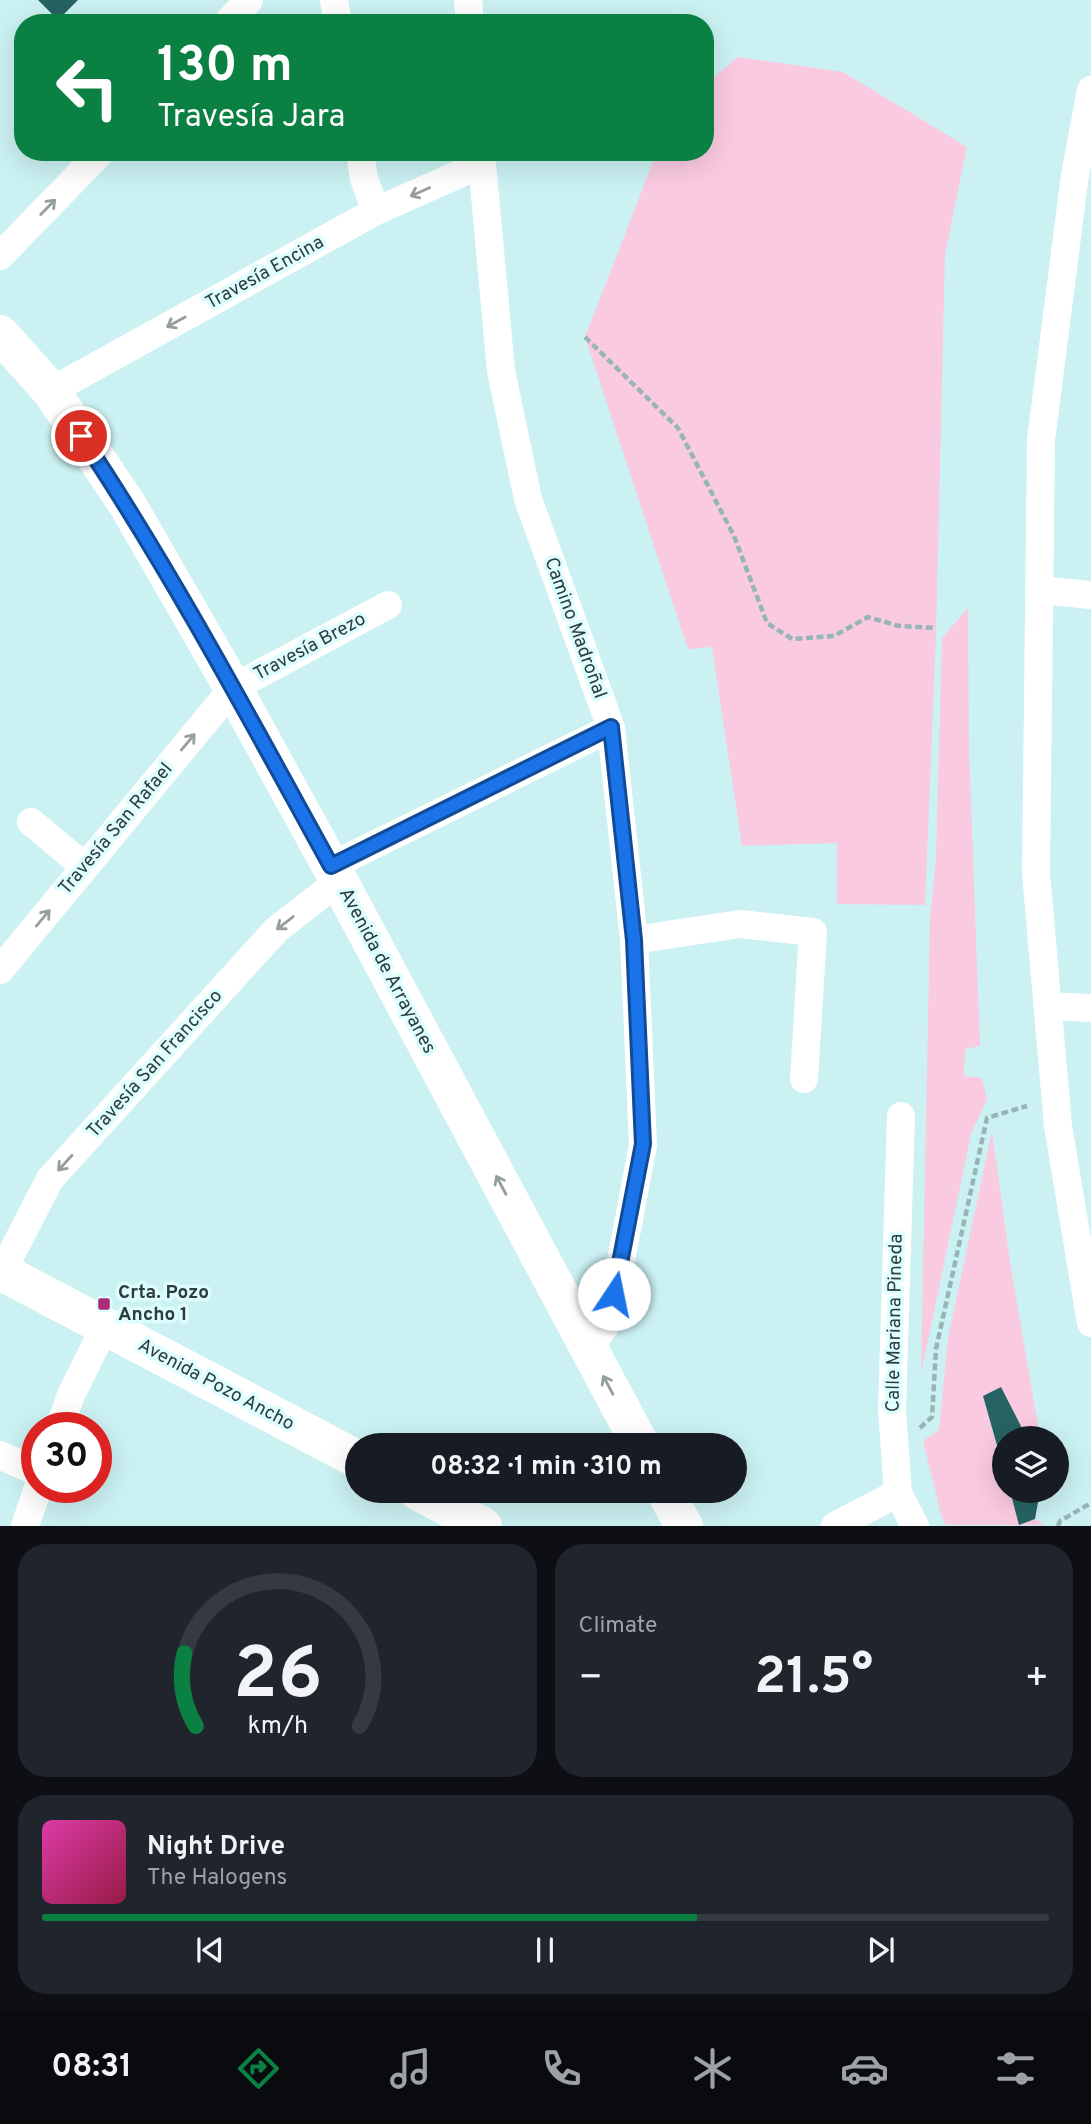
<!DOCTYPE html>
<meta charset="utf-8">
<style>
:root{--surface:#171b24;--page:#20242c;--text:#f1f3f6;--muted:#9ea1a6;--line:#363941;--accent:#0b8043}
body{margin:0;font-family:Overpass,sans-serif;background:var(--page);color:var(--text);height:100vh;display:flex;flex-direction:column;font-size:26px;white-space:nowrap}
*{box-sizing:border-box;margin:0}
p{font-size:23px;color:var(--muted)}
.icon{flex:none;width:38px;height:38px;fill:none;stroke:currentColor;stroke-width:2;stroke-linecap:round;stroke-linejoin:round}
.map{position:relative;height:1526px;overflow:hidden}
.sheet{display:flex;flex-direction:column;gap:18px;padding:18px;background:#0d0f14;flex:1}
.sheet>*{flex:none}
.hud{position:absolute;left:14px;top:14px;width:700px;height:147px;border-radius:28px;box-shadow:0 7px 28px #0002;background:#0b8043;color:#fff;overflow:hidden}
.buttons{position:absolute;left:992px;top:1426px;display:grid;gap:14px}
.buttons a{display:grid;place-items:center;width:77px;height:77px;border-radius:50%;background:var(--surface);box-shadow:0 7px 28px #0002;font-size:35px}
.speed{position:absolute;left:21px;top:1412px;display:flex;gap:14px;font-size:35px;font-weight:700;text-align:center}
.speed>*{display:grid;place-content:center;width:91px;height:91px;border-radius:50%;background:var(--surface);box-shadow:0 7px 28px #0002;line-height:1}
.speed .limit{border:10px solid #d22;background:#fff;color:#111}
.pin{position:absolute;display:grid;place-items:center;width:60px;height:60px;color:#fff;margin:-30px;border:4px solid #fff;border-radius:50%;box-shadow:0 2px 7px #0007}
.me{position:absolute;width:77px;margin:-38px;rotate:11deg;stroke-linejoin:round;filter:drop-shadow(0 0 5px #0008)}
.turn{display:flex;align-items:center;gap:24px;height:147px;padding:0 28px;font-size:32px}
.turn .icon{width:91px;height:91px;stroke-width:2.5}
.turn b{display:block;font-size:49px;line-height:60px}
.big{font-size:52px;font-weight:700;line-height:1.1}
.sheet .card{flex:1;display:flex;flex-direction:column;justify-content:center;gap:10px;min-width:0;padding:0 24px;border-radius:28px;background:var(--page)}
.sheet .dial{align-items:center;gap:0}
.dial svg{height:182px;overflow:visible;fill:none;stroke:var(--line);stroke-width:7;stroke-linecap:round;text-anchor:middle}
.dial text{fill:var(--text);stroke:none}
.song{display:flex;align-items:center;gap:21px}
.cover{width:84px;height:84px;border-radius:10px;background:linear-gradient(135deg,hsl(320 70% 55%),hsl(340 70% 35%))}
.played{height:7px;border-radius:4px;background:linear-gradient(90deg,var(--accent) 65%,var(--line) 65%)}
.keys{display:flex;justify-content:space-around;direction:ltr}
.heat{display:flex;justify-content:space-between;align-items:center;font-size:38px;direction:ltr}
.sheet .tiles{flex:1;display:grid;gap:18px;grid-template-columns:1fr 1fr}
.card:last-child{grid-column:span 2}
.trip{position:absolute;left:345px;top:1433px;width:402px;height:70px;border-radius:35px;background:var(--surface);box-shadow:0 7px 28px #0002;font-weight:700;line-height:70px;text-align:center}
.dock{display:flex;height:112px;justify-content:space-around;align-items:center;background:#090b0e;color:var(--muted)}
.dock .icon{width:49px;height:49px}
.dock .active{color:var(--accent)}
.dock b{font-size:32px;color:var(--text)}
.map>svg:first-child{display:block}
.green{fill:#facae0}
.building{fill:#276364}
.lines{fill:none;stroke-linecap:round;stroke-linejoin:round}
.path{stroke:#97b5b6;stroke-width:4.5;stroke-dasharray:7 3.5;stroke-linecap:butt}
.street{stroke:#fff;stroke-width:28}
.secondary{stroke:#fff;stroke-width:38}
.oneway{stroke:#969e9e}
.route-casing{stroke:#114b97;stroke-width:18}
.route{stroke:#1a73e8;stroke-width:12}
.poi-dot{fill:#ab2a78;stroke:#defdfe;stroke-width:2.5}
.labels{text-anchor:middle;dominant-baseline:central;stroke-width:7;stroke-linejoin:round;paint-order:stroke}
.street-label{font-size:19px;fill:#2e3d3e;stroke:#defdfe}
.poi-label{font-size:19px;font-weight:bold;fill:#2e3d3e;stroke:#defdfe;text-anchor:start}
</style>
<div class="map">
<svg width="1091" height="1526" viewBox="0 0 1091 1526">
<rect width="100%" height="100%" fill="#cbf1f2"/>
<g class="green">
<path d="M738,57L843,72L967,147L945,254L936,634L925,905L837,904V843L742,846L712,647L688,649L585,337L657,152H705V85Z"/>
<path d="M968,608L969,748L980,1046L965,1049L964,1076L982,1078L987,1099L971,1134L921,1374L930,917L936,859L942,638Z"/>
<path d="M992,1131L1010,1262L1038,1426L1026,1436L1001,1388L983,1396L1004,1473V1491H1010L1019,1524L1035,1519L1044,1525H946L942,1518L923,1441L939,1430L948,1338Z"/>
</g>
<g class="building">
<path d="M38,0H78L58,20Z"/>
<path d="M1001,1387L1027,1438H1004V1470L983,1396Z"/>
<path d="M1010,1491H1040L1035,1519L1019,1525Z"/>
</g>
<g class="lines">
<g class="path">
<path d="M585,337L678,428L734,536L767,623L792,639L834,636L868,617L899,626L936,628"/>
<path d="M920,1428L932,1417L936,1349L987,1118L1027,1106"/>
<path d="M1058,1526L1060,1521L1091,1503"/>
</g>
<g class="street">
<path d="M334,0L338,23"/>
<path d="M468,0L470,23"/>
<path d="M227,23L249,0"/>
<path d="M1091,90L1075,175L1041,440L1036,873L1058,1126L1091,1323"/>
<path d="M360,152L364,179L376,211"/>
<path d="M481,152L501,371L528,499L611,728L634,940L643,1145L610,1319L589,1349"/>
<path d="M0,256L101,152"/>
<path d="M51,391L376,211L482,164"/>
<path d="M1040,590L1091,595"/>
<path d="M31,822L85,867"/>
<path d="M331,866L611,728"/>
<path d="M634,940L740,924L813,932L804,1079"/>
<path d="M0,970L233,688L388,605"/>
<path d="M1048,1006L1091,1008"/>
<path d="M901,1116L892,1410L898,1493L915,1526"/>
<path d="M2,1272L50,1179L276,930L339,881"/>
<path d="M59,1428L71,1395L105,1326"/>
<path d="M0,1455L37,1472"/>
<path d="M25,1526L38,1488"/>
<path d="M835,1526L898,1493"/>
</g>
<g class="secondary">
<path d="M0,334L51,391L127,504L233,688L339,881L641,1446"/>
<path d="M0,1271L357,1459"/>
<path d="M417,1491L483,1526"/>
<path d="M665,1491L684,1526"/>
</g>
</g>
<defs><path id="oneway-shaft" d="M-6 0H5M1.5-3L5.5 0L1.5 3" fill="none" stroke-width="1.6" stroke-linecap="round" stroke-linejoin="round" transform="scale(1.75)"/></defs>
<g class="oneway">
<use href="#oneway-shaft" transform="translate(420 192) rotate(156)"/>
<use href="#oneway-shaft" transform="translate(48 207) rotate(-46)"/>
<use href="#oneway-shaft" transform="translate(176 322) rotate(151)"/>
<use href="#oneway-shaft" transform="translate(188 742) rotate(-50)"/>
<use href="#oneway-shaft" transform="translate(43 918) rotate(-50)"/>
<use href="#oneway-shaft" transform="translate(285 923) rotate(142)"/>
<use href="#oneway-shaft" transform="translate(65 1163) rotate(132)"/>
<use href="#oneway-shaft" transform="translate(501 1185) rotate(-118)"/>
<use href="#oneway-shaft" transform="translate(608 1385) rotate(-118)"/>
</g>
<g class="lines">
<g class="route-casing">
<path id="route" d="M81,436C173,574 251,721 331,866L611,727L634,940L643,1144L614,1294"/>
</g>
<use href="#route" class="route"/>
</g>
<rect class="poi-dot" x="97" y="1297" width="14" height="14" rx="3.5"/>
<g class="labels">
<g class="street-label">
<text transform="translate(265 273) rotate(-29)">Travesía Encina</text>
<text transform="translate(575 628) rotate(70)">Camino Madroñal</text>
<text transform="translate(310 647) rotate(-28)">Travesía Brezo</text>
<text transform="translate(116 829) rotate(-50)">Travesía San Rafael</text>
<text transform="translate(387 971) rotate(62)">Avenida de Arrayanes</text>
<text transform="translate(155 1064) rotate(-48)">Travesía San Francisco</text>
<text transform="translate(895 1323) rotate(-89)">Calle Mariana Pineda</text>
<text transform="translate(216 1385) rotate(28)">Avenida Pozo Ancho</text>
</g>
<g class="poi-label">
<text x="118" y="1293">Crta. Pozo<tspan x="118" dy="22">Ancho 1</tspan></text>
</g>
</g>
</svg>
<div class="buttons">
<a><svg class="icon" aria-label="layers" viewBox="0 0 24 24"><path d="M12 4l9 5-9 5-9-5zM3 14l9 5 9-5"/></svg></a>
</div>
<div class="speed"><div class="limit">30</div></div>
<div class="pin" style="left:81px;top:436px;background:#d93025"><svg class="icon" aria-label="arrive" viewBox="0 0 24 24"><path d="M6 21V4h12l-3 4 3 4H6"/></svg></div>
<svg class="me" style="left:614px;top:1294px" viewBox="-20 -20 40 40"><circle r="19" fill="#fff"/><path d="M0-13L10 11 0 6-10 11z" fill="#1a73e8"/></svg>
<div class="trip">08:32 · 1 min · 310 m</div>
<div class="hud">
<div class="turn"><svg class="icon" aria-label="left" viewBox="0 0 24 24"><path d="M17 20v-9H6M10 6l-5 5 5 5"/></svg><div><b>130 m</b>Travesía Jara</div></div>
</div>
</div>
<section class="sheet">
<div class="tiles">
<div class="card dial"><svg viewBox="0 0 100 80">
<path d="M14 69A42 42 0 1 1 86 69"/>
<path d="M14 69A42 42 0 0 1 9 37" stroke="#0b8043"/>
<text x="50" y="56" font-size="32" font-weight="700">26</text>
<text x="50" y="72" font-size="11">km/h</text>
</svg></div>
<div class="card"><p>Climate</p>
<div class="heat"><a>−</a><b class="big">21.5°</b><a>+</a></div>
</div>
<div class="card">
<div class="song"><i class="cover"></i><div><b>Night Drive</b><p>The Halogens</p></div></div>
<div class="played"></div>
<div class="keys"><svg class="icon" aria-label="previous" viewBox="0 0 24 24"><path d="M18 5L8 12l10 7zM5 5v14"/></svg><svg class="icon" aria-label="pause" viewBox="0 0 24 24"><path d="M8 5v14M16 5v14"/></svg><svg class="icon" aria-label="next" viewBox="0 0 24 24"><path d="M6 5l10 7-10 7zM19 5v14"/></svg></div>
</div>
</div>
</section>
<nav class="dock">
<b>08:31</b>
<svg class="icon active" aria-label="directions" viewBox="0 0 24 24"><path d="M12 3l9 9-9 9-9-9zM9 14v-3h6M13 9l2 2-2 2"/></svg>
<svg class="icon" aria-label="music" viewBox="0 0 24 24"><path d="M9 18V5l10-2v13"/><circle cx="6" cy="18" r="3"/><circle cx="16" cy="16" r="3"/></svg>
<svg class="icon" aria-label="phone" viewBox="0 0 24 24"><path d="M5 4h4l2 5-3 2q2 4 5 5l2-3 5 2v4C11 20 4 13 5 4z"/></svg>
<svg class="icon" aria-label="climate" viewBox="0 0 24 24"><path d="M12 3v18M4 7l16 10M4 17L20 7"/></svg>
<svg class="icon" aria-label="car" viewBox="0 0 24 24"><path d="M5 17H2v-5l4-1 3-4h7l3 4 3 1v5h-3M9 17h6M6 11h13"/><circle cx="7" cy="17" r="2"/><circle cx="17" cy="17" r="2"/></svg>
<svg class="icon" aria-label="filters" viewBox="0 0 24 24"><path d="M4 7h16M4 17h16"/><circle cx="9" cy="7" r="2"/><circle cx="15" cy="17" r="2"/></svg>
</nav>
